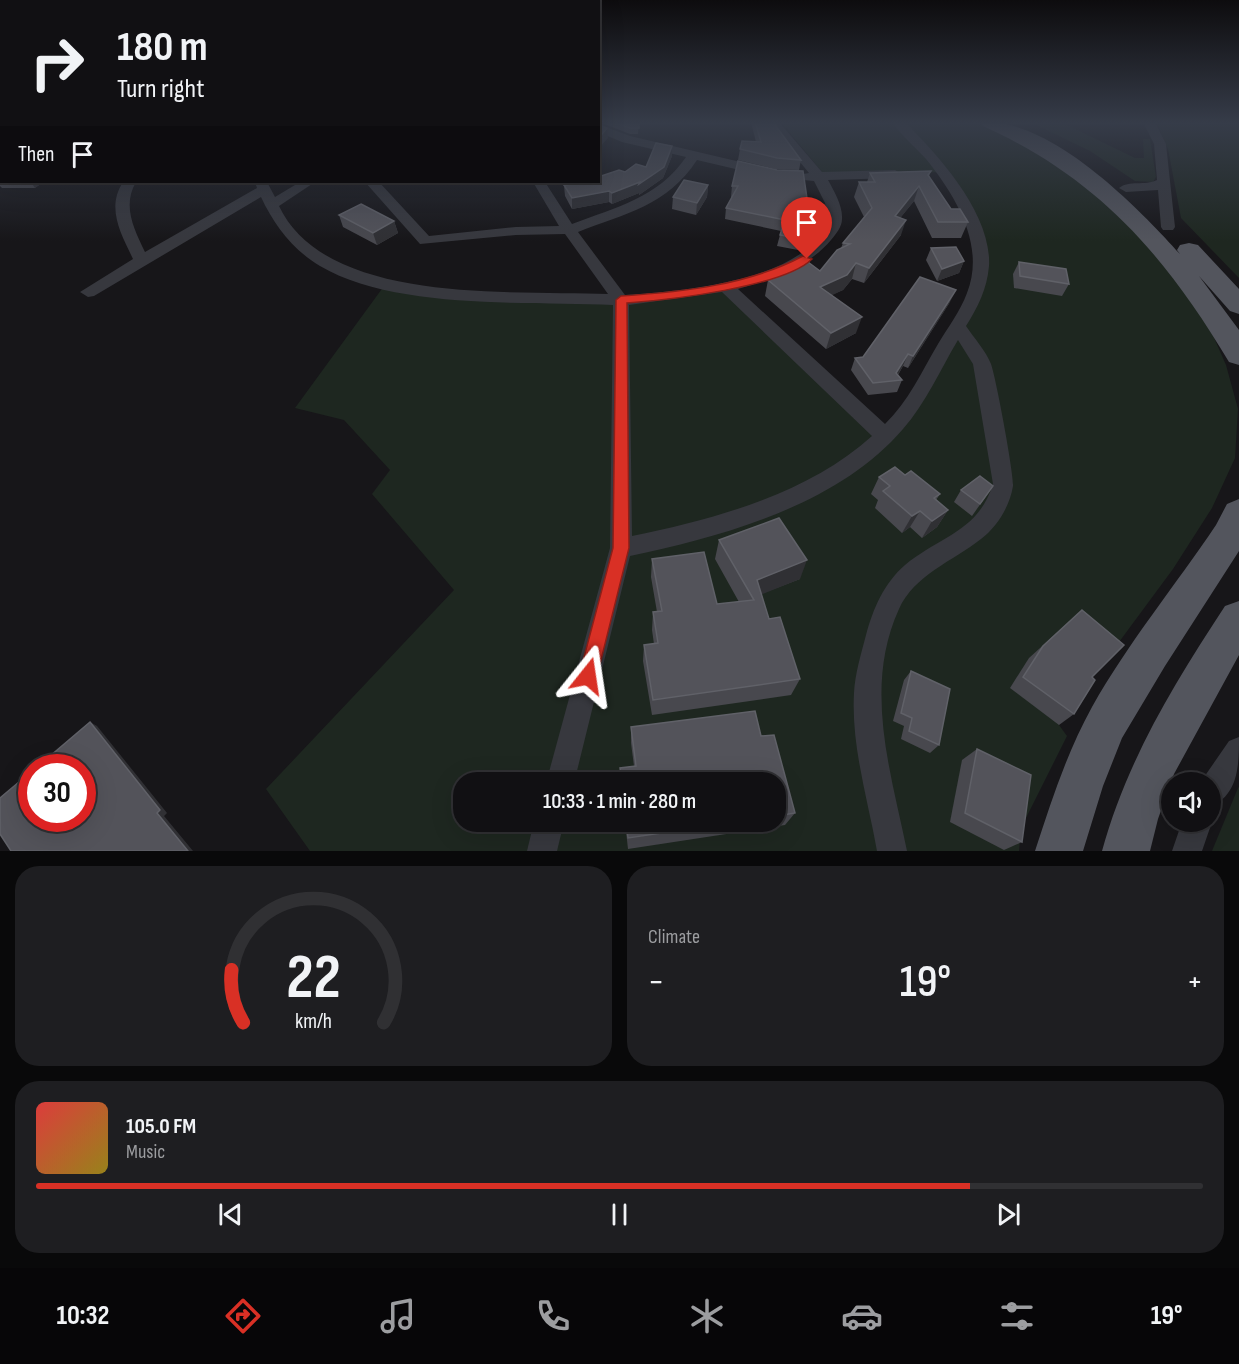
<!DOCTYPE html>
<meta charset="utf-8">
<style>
:root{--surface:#111013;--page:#1e1e21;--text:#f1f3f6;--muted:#9c9da0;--line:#303033;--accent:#d93025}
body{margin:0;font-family:"Sofia Sans Condensed",sans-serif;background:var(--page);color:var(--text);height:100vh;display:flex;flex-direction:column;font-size:22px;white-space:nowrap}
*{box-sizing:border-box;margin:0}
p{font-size:20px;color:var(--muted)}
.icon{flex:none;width:33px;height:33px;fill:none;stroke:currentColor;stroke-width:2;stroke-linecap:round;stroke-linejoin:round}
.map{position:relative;height:851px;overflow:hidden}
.side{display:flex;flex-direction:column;gap:15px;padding:15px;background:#09090a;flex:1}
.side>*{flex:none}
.top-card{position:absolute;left:0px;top:0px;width:600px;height:183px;box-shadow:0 6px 24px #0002,0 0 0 2px var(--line);background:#111013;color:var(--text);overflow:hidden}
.buttons{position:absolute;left:1161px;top:772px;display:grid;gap:12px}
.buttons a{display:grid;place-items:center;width:60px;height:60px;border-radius:50%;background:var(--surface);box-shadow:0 6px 24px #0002,0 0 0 2px var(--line);font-size:30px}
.speed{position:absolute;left:18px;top:754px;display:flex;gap:12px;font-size:30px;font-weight:700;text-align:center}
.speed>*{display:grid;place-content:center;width:78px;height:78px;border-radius:50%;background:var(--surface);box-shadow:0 6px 24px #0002,0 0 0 2px var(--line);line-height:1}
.speed .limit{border:9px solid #d22;background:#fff;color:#111}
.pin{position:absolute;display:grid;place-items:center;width:51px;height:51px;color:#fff;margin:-62px -26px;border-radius:50% 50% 50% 0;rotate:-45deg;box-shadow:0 0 6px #0007}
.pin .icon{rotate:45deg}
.me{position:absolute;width:66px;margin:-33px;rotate:15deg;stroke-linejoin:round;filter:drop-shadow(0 0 4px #0008)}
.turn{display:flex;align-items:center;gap:21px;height:126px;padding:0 18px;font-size:27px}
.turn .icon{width:78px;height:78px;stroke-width:2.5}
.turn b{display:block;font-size:42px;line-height:51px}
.then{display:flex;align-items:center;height:57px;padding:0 18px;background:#0003;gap:12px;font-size:22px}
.big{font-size:45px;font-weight:600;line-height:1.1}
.side .card{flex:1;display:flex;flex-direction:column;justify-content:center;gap:9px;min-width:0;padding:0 21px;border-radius:24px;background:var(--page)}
.side .dial{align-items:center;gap:0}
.dial svg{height:156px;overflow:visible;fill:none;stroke:var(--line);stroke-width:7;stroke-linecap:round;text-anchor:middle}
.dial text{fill:var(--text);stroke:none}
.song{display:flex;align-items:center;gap:18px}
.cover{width:72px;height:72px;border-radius:9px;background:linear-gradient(135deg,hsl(0 70% 55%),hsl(50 70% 35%))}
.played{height:6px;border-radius:3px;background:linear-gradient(90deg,var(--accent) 80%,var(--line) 80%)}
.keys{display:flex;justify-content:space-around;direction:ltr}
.heat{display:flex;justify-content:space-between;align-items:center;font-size:33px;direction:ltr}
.side .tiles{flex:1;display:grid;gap:15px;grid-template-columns:1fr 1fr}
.card:last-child{grid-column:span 2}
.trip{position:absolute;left:453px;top:772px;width:333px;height:60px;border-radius:24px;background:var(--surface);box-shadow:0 6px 24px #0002,0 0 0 2px var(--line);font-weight:600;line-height:60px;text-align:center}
.tab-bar{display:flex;height:96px;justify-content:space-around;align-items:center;background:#070608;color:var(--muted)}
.tab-bar .icon{width:42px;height:42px}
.tab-bar .active{color:var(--accent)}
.tab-bar b{font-size:27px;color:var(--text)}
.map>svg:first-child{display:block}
.green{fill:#1e2720;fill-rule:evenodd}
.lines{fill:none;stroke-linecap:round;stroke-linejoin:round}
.street{fill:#37383e;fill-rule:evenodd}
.primary{fill:#53555d;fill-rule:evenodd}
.wall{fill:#48484e}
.shaded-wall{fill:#303034}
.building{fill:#53535a;stroke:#606168;stroke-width:1.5}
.route{fill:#d93025;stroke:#8d1f18;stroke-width:1.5}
</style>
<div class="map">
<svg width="1239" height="851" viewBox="0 0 1239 851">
<rect width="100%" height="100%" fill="#171619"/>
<g class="green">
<path d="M781,122H980L1022,142L1084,180L1153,250L1208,324L1226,365L1238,409L1235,458L1212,508L1173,569L1108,657L1085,680L1059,725L1067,736L1021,828L1019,851H310L266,789L454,590L372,494L390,470L344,420L295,408L384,286L621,300L725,286L884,435L957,325L982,248L941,172L826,177ZM464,783H776V822H464Z"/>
<path d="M1030,122H1061L1135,158H1144L1143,139H1150L1156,177L1153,182L1135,181L1090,151Z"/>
<path d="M1156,122H1239V278L1181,218L1168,149Z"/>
<path d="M1239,787V851H1212L1238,788Z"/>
</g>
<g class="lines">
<g class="street">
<path d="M767,122H779L822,172L895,170L902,174L895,178L828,180C834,191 843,206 842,219C842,227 836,234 831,240C807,268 773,279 738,289L885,424C908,402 922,371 938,344C948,327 960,312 967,293C986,245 955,195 926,159C915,147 901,135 892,122H905C939,156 992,214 989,266C987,289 978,307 966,326C974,338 986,351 991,364C996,378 1014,474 1013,486C1010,506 997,527 981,539C953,561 914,575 899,609C863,688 891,772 907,851H877C868,800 851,746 854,693C855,674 861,654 866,635C873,609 884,583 905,565C940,536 978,532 993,484L973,364L958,340C940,370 926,403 903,429C838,505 724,536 630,556L574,783H546L610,548L613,305C527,301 394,310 320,266C293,250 274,225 261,197L94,296L88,297L80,292L133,259C121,234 106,208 123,182H136C122,206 134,229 145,252L257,188L255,182H267L275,197L300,182H315L279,206C326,306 515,290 608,294L565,234L516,235L420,244L365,182H379L429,236L516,227L559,226L533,182H545L572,224C616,207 658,198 686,157L622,142L598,132V124L630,136L766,168L768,171L761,175L697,160C667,206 626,213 578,232L625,295C680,291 805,282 828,221L825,203L814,181L803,180V174L809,173ZM722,292L872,436C808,494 715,519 632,536L629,305Z"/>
<path d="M1143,122H1155L1166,144L1175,227L1173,230H1163L1161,227L1158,190L1126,192L1119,188C1129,180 1145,186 1157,180L1154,144Z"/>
<path d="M2,155V164H0V156Z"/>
<path d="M1239,737C1239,764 1239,795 1210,807V783H1200L1229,741Z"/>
<path d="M1210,819L1212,822L1202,851H1172L1182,822H1210Z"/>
<path d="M534,822H564L557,851H527Z"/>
</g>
<g class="primary">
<path d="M980,122C1049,117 1136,205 1180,254L1177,250L1180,245L1189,243L1198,245L1239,289V314L1230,311L1199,276L1239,330V365L1229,362C1165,255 1098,178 983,126Z"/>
<path d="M1239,499V551L1165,666L1122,738L1103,786L1083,851H1035C1051,802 1067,752 1092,707C1128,643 1175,586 1216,525L1227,504Z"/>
<path d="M1239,601V655L1174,774L1158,819L1150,851H1102C1127,760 1174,684 1225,606Z"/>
</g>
</g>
<g class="wall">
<path d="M602,122H639L638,134H630L602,123Z"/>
<path d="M752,122H773L801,160L799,170L775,169L738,160L740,149L756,142L752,126Z"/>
<path d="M672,156L663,178L639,195V193L612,204L609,202L572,209L565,196L564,186L560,182H598L625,172L646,167Z"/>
<path d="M738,161L808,205L812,206L810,217L798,250L777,246L781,231L725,219L726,208L732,197H731L732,186Z"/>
<path d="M931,171L929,176L951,209L968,222L961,238H932L914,201L900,218L901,235L864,283L852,279L843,290L831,295L856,333L826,349L765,296L768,280L820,271L841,248L843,243L864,217L854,197L859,182H867L870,173Z"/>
<path d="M2,172V182H43L35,188H2L0,186V173Z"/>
<path d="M708,185L707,197L696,215L672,209L673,197Z"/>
<path d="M339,215L394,221L398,233L377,245L343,227Z"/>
<path d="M931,248L964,261L959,273L937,281L926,260Z"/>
<path d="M1019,262L1069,284L1062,296L1014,288L1013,274Z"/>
<path d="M950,302L908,368L903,366L898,375L902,380L897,392L868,395L851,370L855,358L863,357Z"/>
<path d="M905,475L940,494L936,500L948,510L937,527L922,538L910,527L902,533L875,508L878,500L871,494L879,477Z"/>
<path d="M993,486L972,516L954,502L961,490Z"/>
<path d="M719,540L800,579L761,594L769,619L800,679L791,695L652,715L643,661L644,645L654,644L652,630L653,612H657L651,577L652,559L717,604L739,602L715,559Z"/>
<path d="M1082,610L1092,677L1074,714L1059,725L1010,688L1029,658Z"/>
<path d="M911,671L939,745L930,753L901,739L904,726L893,721L904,680Z"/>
<path d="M631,727L761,736L795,813L785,825L628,849L625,822H776V783H620V768L634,766L631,743Z"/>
<path d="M977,749L1022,842L1004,850L950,822L962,760Z"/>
</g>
<g class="shaded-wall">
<path d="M607,128L608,138L598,149V139Z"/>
<path d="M672,146V156L663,178L639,195V193L612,204V193L640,182Z"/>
<path d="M31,182H43L35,188Z"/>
<path d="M708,185L707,197L696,215L697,203Z"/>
<path d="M919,186L914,201L889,232L895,216Z"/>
<path d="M609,191V202L572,209V198Z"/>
<path d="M812,206L810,217L798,250L801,239Z"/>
<path d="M906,220L901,235L864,283L869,268Z"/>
<path d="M394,221L398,233L377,245L373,233Z"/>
<path d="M964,261L959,273L937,281L942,269Z"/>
<path d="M856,263L852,279L843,290L816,303L820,287Z"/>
<path d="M956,290L950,302L908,368L913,356Z"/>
<path d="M862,317L856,333L826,349L831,333Z"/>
<path d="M908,354L903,366L894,381L896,373Z"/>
<path d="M948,510L937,527L922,538L932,521Z"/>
<path d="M920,511L910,527L902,533L912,516Z"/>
<path d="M807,560L800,579L753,598L757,580Z"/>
<path d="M90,722L97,726L167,813L164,816L193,851H188L157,813Z"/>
</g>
<g class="building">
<path d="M613,122H639V128H630Z"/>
<path d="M755,122H773L801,160L777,158L740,149L742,141L761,142Z"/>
<path d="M598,125L607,128L598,139Z"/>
<path d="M656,143L672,146L664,167L639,184L640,182L612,193L609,191L572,198L564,185L571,184L569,182H598V177L619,170L625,172L636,164L646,167Z"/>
<path d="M738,161L777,170L803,171L808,205L812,206L801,239L780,235L785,220L726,208L738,186H732Z"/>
<path d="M931,171L928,175L951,209H960L968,222H938L919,186L895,216L906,220L869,268L856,263L847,275L820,287L862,317L831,333L768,280L808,262L820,271L837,250L850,244L843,243L872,208L859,182H875L870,173Z"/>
<path d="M684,180L708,185L697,203L673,197Z"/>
<path d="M361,204L394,221L373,233L339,215Z"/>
<path d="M956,247L964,261L942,269L931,248Z"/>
<path d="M1019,262L1066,269L1069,284L1020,276Z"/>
<path d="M920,277L956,290L913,356L908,354L896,373L902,380L873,383L855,358L863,357Z"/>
<path d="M895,467L905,475L911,471L940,494L934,498L948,510L932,521L920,511L912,516L883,491L890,486L879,477Z"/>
<path d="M980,476L993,486L980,504L961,490Z"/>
<path d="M779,518L807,560L757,580L769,619L780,617L800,679L653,700L644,645L658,643L653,612L662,611L652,559L704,552L717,604L754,600L719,540Z"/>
<path d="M1082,610L1124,645L1092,677L1095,680L1074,714L1023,677L1043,646Z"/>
<path d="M911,671L950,689L939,745L909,731L912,718L901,713Z"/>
<path d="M755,711L761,736L774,735L795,813L776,816V783H622L620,768L636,766L631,727Z"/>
<path d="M90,722L160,810L157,813L188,851H11L0,834V798L32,771V819H82V768H36Z"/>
<path d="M977,749L1031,775L1022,842L965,813Z"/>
<path d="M626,822H736L628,838Z"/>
</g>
<linearGradient id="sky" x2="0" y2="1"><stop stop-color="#0d0c0e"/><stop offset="0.51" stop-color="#363c49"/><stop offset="1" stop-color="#363c49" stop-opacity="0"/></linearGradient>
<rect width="1239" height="241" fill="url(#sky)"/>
<path class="route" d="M803,256L812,259C784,287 668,300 627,303L629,548L597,676L594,682L588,685L581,682L579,676L613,548L616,300L621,296C683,292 748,285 803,256Z"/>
</svg>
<div class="buttons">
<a><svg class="icon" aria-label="sound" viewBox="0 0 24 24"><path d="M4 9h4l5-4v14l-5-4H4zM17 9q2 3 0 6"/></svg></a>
</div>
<div class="speed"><div class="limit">30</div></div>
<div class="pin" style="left:807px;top:259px;background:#d93025"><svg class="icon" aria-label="arrive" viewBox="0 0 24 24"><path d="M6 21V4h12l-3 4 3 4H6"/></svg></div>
<svg class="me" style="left:588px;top:676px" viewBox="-20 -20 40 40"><path d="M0-17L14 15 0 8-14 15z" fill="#d93025" stroke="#fff" stroke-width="4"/></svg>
<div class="trip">10:33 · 1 min · 280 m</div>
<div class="top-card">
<div class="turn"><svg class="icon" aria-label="right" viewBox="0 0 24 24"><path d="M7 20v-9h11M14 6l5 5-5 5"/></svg><div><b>180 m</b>Turn right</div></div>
<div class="then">Then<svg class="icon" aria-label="arrive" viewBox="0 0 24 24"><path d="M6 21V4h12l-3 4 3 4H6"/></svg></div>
</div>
</div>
<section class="side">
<div class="tiles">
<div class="card dial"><svg viewBox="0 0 100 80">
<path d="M14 69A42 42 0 1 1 86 69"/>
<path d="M14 69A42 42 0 0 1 8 42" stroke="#d93025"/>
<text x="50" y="56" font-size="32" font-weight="700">22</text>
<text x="50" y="72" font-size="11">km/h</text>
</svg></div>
<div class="card"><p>Climate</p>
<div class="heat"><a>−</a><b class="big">19°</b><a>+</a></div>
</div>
<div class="card">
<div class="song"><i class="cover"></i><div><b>105.0 FM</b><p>Music</p></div></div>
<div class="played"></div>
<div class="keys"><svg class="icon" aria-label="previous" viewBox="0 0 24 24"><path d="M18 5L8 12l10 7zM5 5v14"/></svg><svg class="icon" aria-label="pause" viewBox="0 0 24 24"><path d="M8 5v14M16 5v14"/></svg><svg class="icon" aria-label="next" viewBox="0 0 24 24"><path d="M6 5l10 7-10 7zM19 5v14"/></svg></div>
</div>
</div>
</section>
<nav class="tab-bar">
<b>10:32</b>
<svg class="icon active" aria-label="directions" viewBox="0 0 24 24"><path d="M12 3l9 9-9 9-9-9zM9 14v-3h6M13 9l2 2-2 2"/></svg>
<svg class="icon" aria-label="music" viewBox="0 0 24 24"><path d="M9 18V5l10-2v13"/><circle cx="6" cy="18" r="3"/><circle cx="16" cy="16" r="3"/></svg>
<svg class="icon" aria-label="phone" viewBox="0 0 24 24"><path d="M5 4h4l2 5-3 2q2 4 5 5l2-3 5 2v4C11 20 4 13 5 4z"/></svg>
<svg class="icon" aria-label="climate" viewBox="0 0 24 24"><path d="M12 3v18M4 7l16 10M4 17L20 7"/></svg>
<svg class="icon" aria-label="car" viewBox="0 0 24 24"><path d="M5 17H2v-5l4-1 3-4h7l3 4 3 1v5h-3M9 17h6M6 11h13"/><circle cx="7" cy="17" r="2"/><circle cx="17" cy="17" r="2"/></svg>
<svg class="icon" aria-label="filters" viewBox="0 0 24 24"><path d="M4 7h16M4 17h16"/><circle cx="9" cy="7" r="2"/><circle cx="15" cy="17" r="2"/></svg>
<b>19°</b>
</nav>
